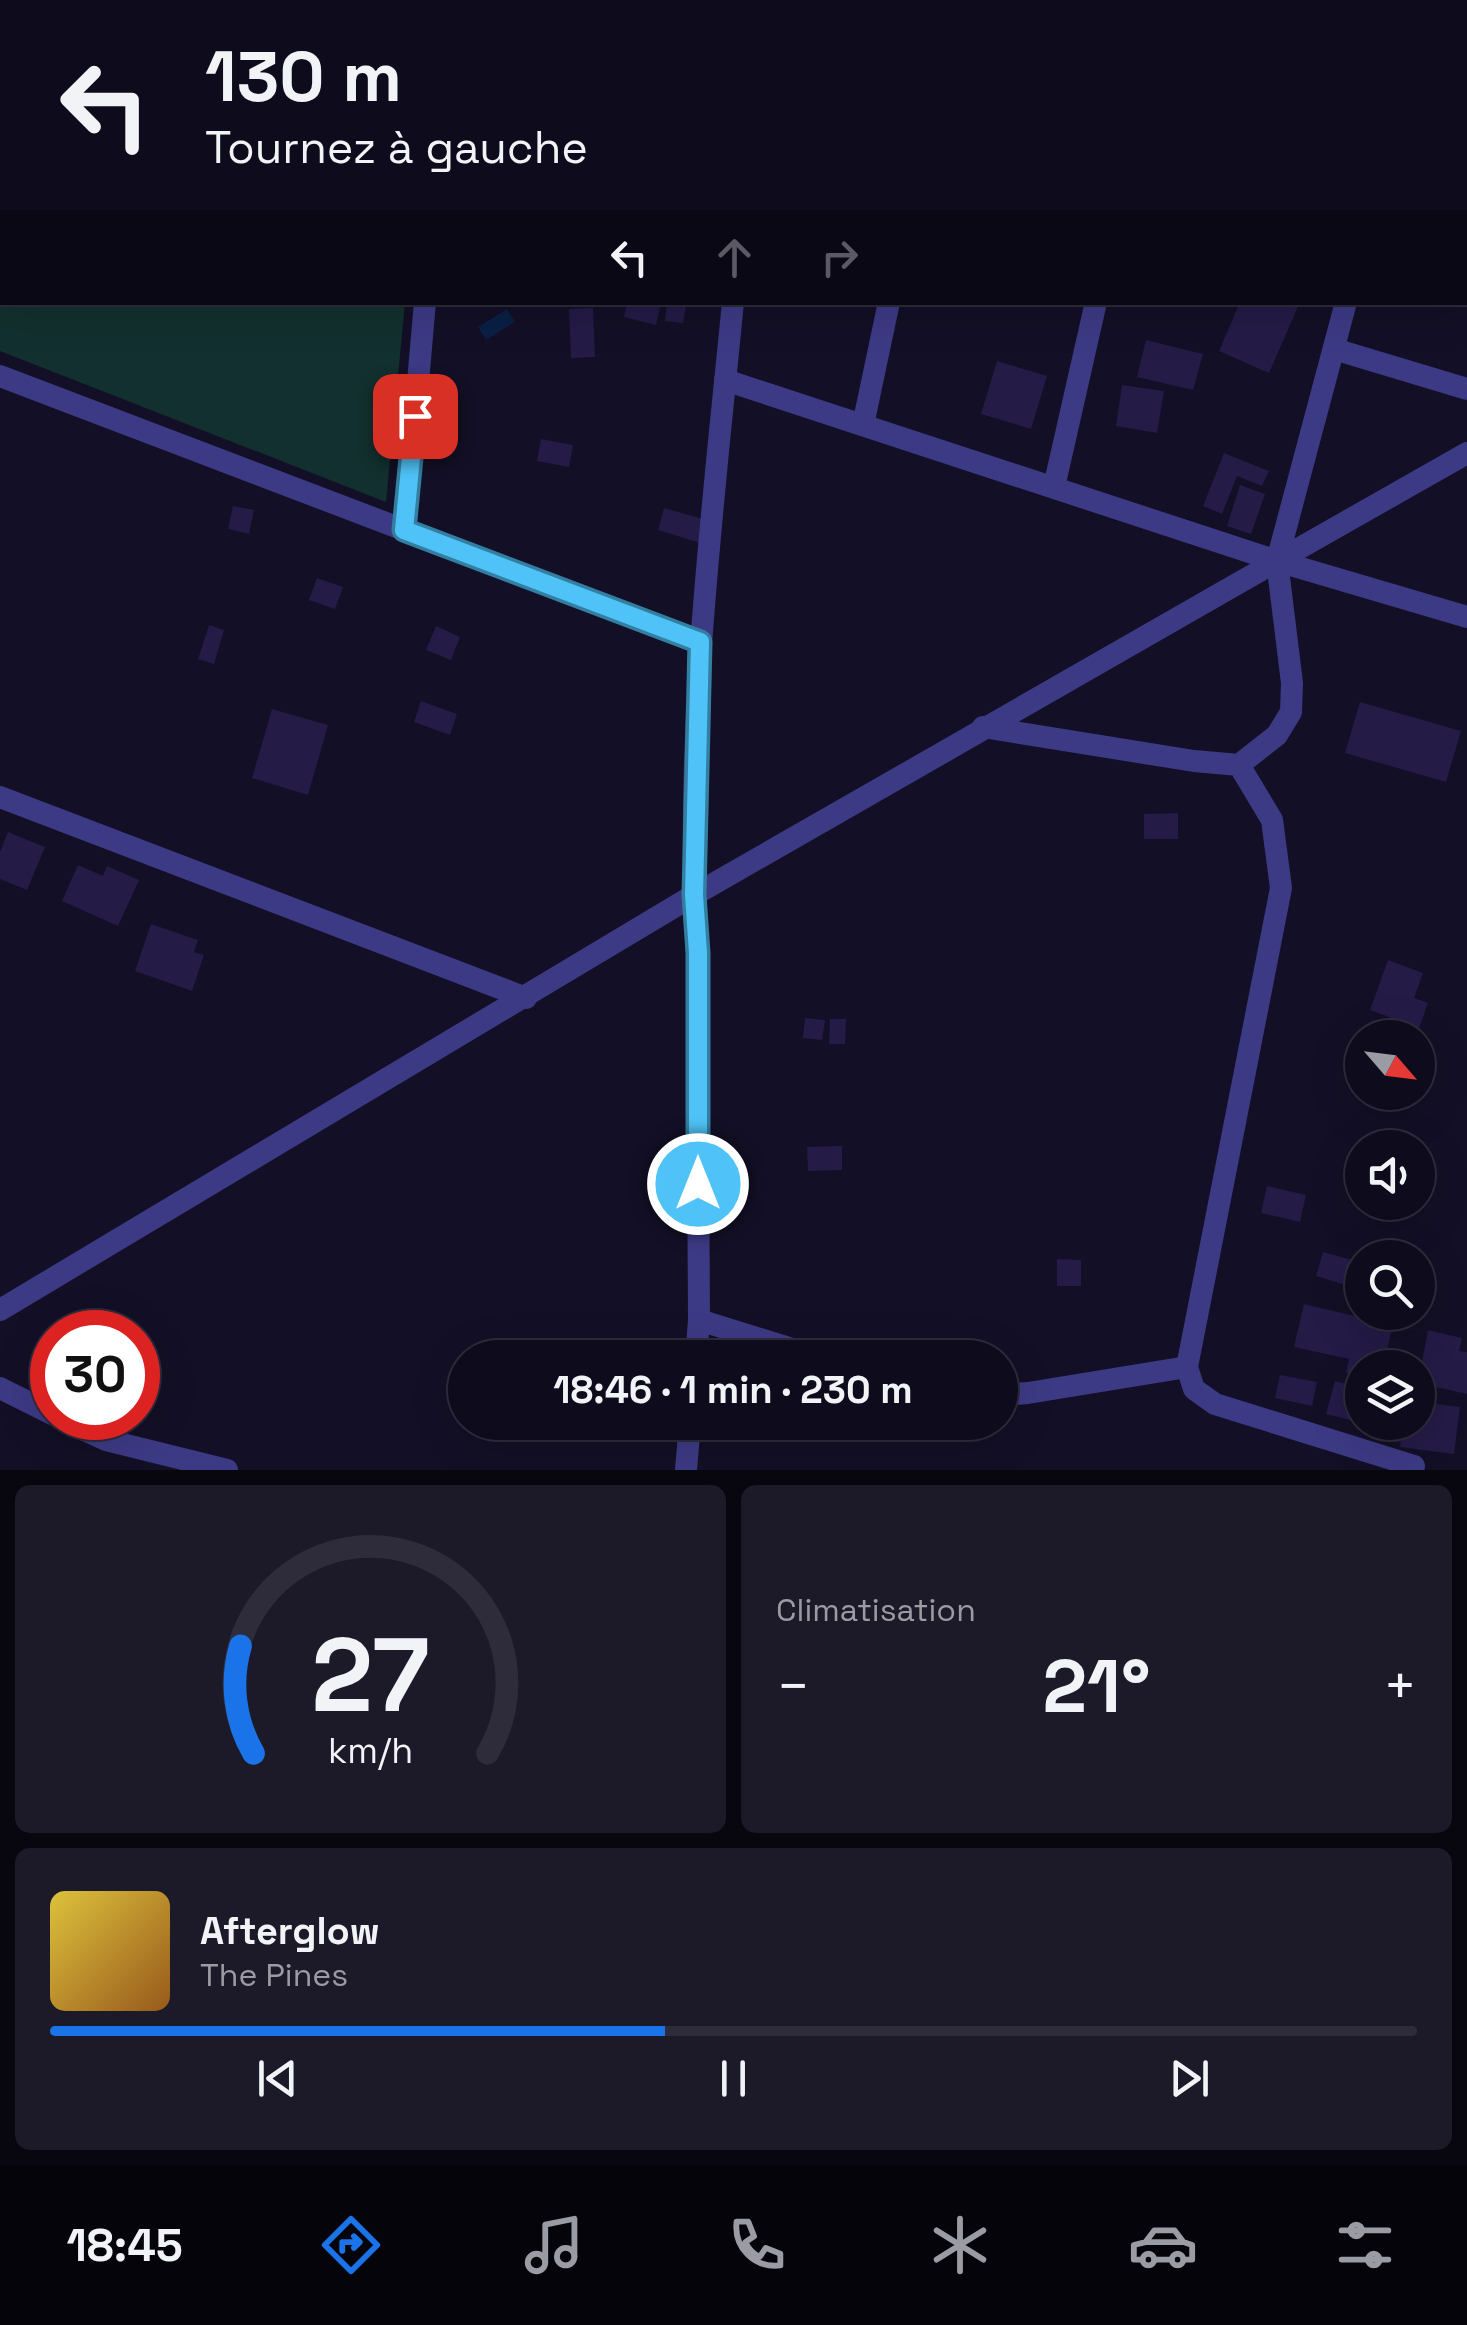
<!DOCTYPE html>
<html lang="fr">
<meta charset="utf-8">
<style>
:root{--surface:#0e0b1c;--page:#1c1929;--text:#f1f3f6;--muted:#9b9ba3;--line:#2e2b3b;--accent:#1a73e8}
body{margin:0;font-family:"Space Grotesk",sans-serif;background:var(--page);color:var(--text);height:100vh;display:flex;flex-direction:column;font-size:38px;white-space:nowrap}
*{box-sizing:border-box;margin:0}
p{font-size:32px;color:var(--muted)}
.icon{flex:none;width:55px;height:55px;fill:none;stroke:currentColor;stroke-width:2;stroke-linecap:round;stroke-linejoin:round}
.map{position:relative;height:1470px;overflow:hidden}
.side{display:flex;flex-direction:column;gap:15px;padding:15px;background:#08060f;flex:1}
.side>*{flex:none}
.banner{position:absolute;left:0px;top:0px;width:1468px;height:305px;box-shadow:0 10px 40px #0002,0 0 0 2px var(--line);background:#0e0b1c;color:var(--text);overflow:hidden}
.needle{width:65px;rotate:118deg}
.controls{position:absolute;left:1345px;top:1020px;display:grid;gap:20px}
.controls a{display:grid;place-items:center;width:90px;height:90px;border-radius:50%;background:var(--surface);box-shadow:0 10px 40px #0002,0 0 0 2px var(--line);font-size:50px}
.speed{position:absolute;left:30px;top:1310px;display:flex;gap:20px;font-size:50px;font-weight:700;text-align:center}
.speed>*{display:grid;place-content:center;width:130px;height:130px;border-radius:50%;background:var(--surface);box-shadow:0 10px 40px #0002,0 0 0 2px var(--line);line-height:1}
.speed .limit{border:15px solid #d22;background:#fff;color:#111}
.pin{position:absolute;display:grid;place-items:center;width:85px;height:85px;color:#fff;margin:-42px;border-radius:20px;box-shadow:0 5px 15px #0006}
.me{position:absolute;width:110px;margin:-55px;rotate:0deg;stroke-linejoin:round;filter:drop-shadow(0 0 8px #0008)}
.turn{display:flex;align-items:center;gap:35px;height:210px;padding:0 40px;font-size:45px}
.turn .icon{width:130px;height:130px;stroke-width:2.5}
.turn b{display:block;font-size:70px;line-height:85px}
.lanes{display:flex;align-items:center;height:95px;padding:0 40px;background:#0003;justify-content:center;gap:50px;direction:ltr}
.lanes .off{opacity:.35}
.big{font-size:75px;font-weight:700;line-height:1.1}
.side .widget{flex:1;display:flex;flex-direction:column;justify-content:center;gap:15px;min-width:0;padding:0 35px;border-radius:15px;background:var(--page)}
.side .dial{align-items:center;gap:0}
.dial svg{height:260px;overflow:visible;fill:none;stroke:var(--line);stroke-width:7;stroke-linecap:round;text-anchor:middle}
.dial text{fill:var(--text);stroke:none}
.song{display:flex;align-items:center;gap:30px}
.cover{width:120px;height:120px;border-radius:15px;background:linear-gradient(135deg,hsl(50 70% 55%),hsl(30 70% 35%))}
.played{height:10px;border-radius:5px;background:linear-gradient(90deg,var(--accent) 45%,var(--line) 45%)}
.keys{display:flex;justify-content:space-around;direction:ltr}
.heat{display:flex;justify-content:space-between;align-items:center;font-size:55px;direction:ltr}
.side .tiles{flex:1;display:grid;gap:15px;grid-template-columns:1fr 1fr}
.widget:last-child{grid-column:span 2}
.trip{position:absolute;left:448px;top:1340px;width:570px;height:100px;border-radius:50px;background:var(--surface);box-shadow:0 10px 40px #0002,0 0 0 2px var(--line);font-weight:700;line-height:100px;text-align:center}
.tabs{display:flex;height:160px;justify-content:space-around;align-items:center;background:#06040b;color:var(--muted)}
.tabs .icon{width:70px;height:70px}
.tabs .current{color:var(--accent)}
.tabs b{font-size:45px;color:var(--text)}
.map>svg:first-child{display:block}
.green{fill:#12302f}
.water{fill:#0a1f44}
.building{fill:#241b47}
.lines{fill:none;stroke-linecap:round;stroke-linejoin:round}
.minor{stroke:#3d3a85;stroke-width:22}
.route-casing{stroke:#337fa1;stroke-width:25}
.route{stroke:#4fc3f7;stroke-width:18}
</style>
<div class="map">
<svg width="1467" height="1470" viewBox="0 0 1467 1470">
<rect width="100%" height="100%" fill="#130f26"/>
<path class="green" d="M0,10L2,302L405,303L386,502L0,351Z"/>
<path class="water" d="M507,309L515,322L486,340L478,327Z"/>
<g class="building">
<path d="M627,302L660,307L656,325L624,317Z"/>
<path d="M1240,302H1300L1269,373L1219,351Z"/>
<path d="M667,303L686,306L683,323L665,321Z"/>
<path d="M593,308L595,357L571,358L569,309Z"/>
<path d="M1146,340L1203,354L1193,390L1137,377Z"/>
<path d="M997,361L1047,376L1031,429L981,414Z"/>
<path d="M1122,385L1164,391L1157,433L1116,426Z"/>
<path d="M541,439L573,445L569,467L537,461Z"/>
<path d="M1224,453L1269,471L1262,486L1237,476L1222,514L1203,506Z"/>
<path d="M1240,485L1265,494L1251,534L1227,526Z"/>
<path d="M233,506L254,510L249,534L228,529Z"/>
<path d="M664,508L707,520L700,543L658,530Z"/>
<path d="M317,578L343,587L335,609L309,600Z"/>
<path d="M209,625L224,630L214,664L198,659Z"/>
<path d="M436,626L460,637L451,660L426,650Z"/>
<path d="M421,701L457,714L450,735L414,722Z"/>
<path d="M1360,702L1461,731L1446,782L1345,753Z"/>
<path d="M272,709L328,725L308,795L252,778Z"/>
<path d="M1178,813V839H1144V814Z"/>
<path d="M8,832L45,847L27,890L0,879V852Z"/>
<path d="M78,865L103,876L107,866L139,880L118,926L62,901Z"/>
<path d="M151,924L198,940L194,952L204,955L192,991L135,971Z"/>
<path d="M1388,960L1423,973L1414,998L1428,1003L1419,1028L1370,1010Z"/>
<path d="M805,1018L825,1020L822,1040L803,1038Z"/>
<path d="M830,1019H846L845,1044H829Z"/>
<path d="M842,1146V1170L808,1171L807,1147Z"/>
<path d="M1267,1186L1306,1195L1300,1222L1261,1213Z"/>
<path d="M1360,1249L1385,1257L1362,1258V1290L1316,1276L1323,1252L1356,1261Z"/>
<path d="M1057,1259L1081,1260V1286H1057Z"/>
<path d="M1304,1304L1393,1325L1383,1368H1362V1376L1346,1373L1349,1359L1294,1347Z"/>
<path d="M1428,1330L1462,1338L1459,1351L1467,1352V1394L1418,1383Z"/>
<path d="M1280,1375L1317,1382L1312,1406L1275,1398Z"/>
<path d="M1335,1381L1362,1388V1423L1326,1414Z"/>
<path d="M1418,1402L1460,1407L1454,1454L1400,1447L1403,1422H1418Z"/>
<path d="M1365,1422H1388L1386,1429Z"/>
</g>
<g class="lines">
<g class="minor">
<path d="M37,0L47,2"/>
<path d="M1088,0L1103,2"/>
<path d="M758,2V0"/>
<path d="M953,2L954,0"/>
<path d="M1465,63L1467,64"/>
<path d="M1334,349L1467,389"/>
<path d="M0,376L701,643"/>
<path d="M725,380L1277,561L1467,453"/>
<path d="M863,425L889,302"/>
<path d="M1054,487L1096,302"/>
<path d="M405,530L425,302"/>
<path d="M983,727L1194,761L1239,765L1272,820L1281,888L1187,1367L1194,1389L1215,1404L1414,1466"/>
<path d="M1239,765L1277,735L1291,712L1292,683L1277,561L1346,302"/>
<path d="M0,797L526,998"/>
<path d="M0,1310L694,895L1277,561L1467,617"/>
<path d="M699,1320L821,1358"/>
<path d="M696,1358L699,1320L697,953C684,736 712,518 733,302"/>
<path d="M0,1388L52,1414"/>
<path d="M1000,1395L1028,1393L1187,1367"/>
<path d="M59,1418L106,1440L227,1470"/>
<path d="M686,1470L690,1422"/>
</g>
</g>
<g class="lines">
<g class="route-casing">
<path id="route" d="M415,416L404,530L700,642L694,895L698,953V1184"/>
</g>
<use href="#route" class="route"/>
</g>
</svg>
<div class="controls">
<a><svg class="needle" viewBox="-14 -14 28 28"><path d="M0-13l5 13h-10z" fill="#e53935"/><path d="M0 13l5-13h-10z" fill="#9b9ba3"/></svg></a>
<a><svg class="icon" aria-label="sound" viewBox="0 0 24 24"><path d="M4 9h4l5-4v14l-5-4H4zM17 9q2 3 0 6"/></svg></a>
<a><svg class="icon" aria-label="search" viewBox="0 0 24 24"><circle cx="10" cy="10" r="6"/><path d="M15 15l6 6"/></svg></a>
<a><svg class="icon" aria-label="layers" viewBox="0 0 24 24"><path d="M12 4l9 5-9 5-9-5zM3 14l9 5 9-5"/></svg></a>
</div>
<div class="speed"><div class="limit">30</div></div>
<div class="pin" style="left:415px;top:416px;background:#d93025"><svg class="icon" aria-label="arrive" viewBox="0 0 24 24"><path d="M6 21V4h12l-3 4 3 4H6"/></svg></div>
<svg class="me" style="left:698px;top:1184px" viewBox="-20 -20 40 40"><circle r="17" fill="#4fc3f7" stroke="#fff" stroke-width="3"/><path d="M0-11L8 9 0 5-8 9z" fill="#fff"/></svg>
<div class="trip">18:46 · 1 min · 230 m</div>
<div class="banner">
<div class="turn"><svg class="icon" aria-label="left" viewBox="0 0 24 24"><path d="M17 20v-9H6M10 6l-5 5 5 5"/></svg><div><b>130 m</b>Tournez à gauche</div></div>
<div class="lanes"><svg class="icon" aria-label="left" viewBox="0 0 24 24"><path d="M17 20v-9H6M10 6l-5 5 5 5"/></svg><svg class="icon off" aria-label="ahead" viewBox="0 0 24 24"><path d="M12 20V5M6 11l6-6 6 6"/></svg><svg class="icon off" aria-label="right" viewBox="0 0 24 24"><path d="M7 20v-9h11M14 6l5 5-5 5"/></svg></div>
</div>
</div>
<section class="side">
<div class="tiles">
<div class="widget dial"><svg viewBox="0 0 100 80">
<path d="M14 69A42 42 0 1 1 86 69"/>
<path d="M14 69A42 42 0 0 1 10 36" stroke="#1a73e8"/>
<text x="50" y="56" font-size="32" font-weight="700">27</text>
<text x="50" y="72" font-size="11">km/h</text>
</svg></div>
<div class="widget"><p>Climatisation</p>
<div class="heat"><a>−</a><b class="big">21°</b><a>+</a></div>
</div>
<div class="widget">
<div class="song"><i class="cover"></i><div><b>Afterglow</b><p>The Pines</p></div></div>
<div class="played"></div>
<div class="keys"><svg class="icon" aria-label="previous" viewBox="0 0 24 24"><path d="M18 5L8 12l10 7zM5 5v14"/></svg><svg class="icon" aria-label="pause" viewBox="0 0 24 24"><path d="M8 5v14M16 5v14"/></svg><svg class="icon" aria-label="next" viewBox="0 0 24 24"><path d="M6 5l10 7-10 7zM19 5v14"/></svg></div>
</div>
</div>
</section>
<nav class="tabs">
<b>18:45</b>
<svg class="icon current" aria-label="directions" viewBox="0 0 24 24"><path d="M12 3l9 9-9 9-9-9zM9 14v-3h6M13 9l2 2-2 2"/></svg>
<svg class="icon" aria-label="music" viewBox="0 0 24 24"><path d="M9 18V5l10-2v13"/><circle cx="6" cy="18" r="3"/><circle cx="16" cy="16" r="3"/></svg>
<svg class="icon" aria-label="phone" viewBox="0 0 24 24"><path d="M5 4h4l2 5-3 2q2 4 5 5l2-3 5 2v4C11 20 4 13 5 4z"/></svg>
<svg class="icon" aria-label="climate" viewBox="0 0 24 24"><path d="M12 3v18M4 7l16 10M4 17L20 7"/></svg>
<svg class="icon" aria-label="car" viewBox="0 0 24 24"><path d="M5 17H2v-5l4-1 3-4h7l3 4 3 1v5h-3M9 17h6M6 11h13"/><circle cx="7" cy="17" r="2"/><circle cx="17" cy="17" r="2"/></svg>
<svg class="icon" aria-label="filters" viewBox="0 0 24 24"><path d="M4 7h16M4 17h16"/><circle cx="9" cy="7" r="2"/><circle cx="15" cy="17" r="2"/></svg>
</nav>
